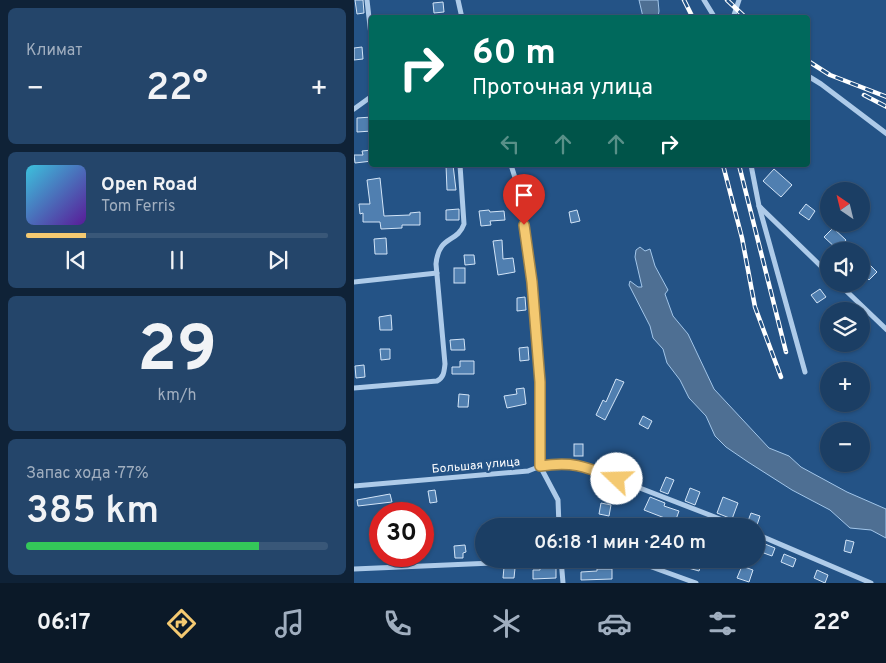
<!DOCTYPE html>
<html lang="ru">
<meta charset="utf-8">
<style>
:root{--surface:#1b3e64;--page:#24456a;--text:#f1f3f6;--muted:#a0aebf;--line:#395778;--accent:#f4c971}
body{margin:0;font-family:Overpass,sans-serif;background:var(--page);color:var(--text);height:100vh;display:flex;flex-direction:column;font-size:19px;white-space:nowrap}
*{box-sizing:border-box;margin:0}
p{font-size:16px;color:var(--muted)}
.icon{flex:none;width:28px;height:28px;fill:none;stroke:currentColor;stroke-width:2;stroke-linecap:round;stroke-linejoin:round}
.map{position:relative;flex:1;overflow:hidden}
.sheet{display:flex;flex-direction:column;gap:8px;padding:8px;background:#0f2237;width:354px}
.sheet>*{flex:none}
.hud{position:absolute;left:15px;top:15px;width:441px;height:152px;border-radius:5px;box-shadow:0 1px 4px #0004,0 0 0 1px var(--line);background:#00695c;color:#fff;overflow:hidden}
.needle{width:32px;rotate:325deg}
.tools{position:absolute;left:466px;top:182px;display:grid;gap:10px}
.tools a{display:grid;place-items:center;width:50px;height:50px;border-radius:50%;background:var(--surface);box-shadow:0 1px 4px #0004,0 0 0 1px var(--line);font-size:25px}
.speed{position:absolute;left:15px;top:502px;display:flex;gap:10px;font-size:25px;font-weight:700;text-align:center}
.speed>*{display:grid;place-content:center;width:65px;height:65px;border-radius:50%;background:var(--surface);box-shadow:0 1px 4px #0004,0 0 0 1px var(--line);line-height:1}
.speed .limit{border:8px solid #d22;background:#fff;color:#111}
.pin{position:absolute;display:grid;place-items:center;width:42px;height:42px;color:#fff;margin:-51px -21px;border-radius:50% 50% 50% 0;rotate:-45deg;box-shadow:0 0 5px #0007}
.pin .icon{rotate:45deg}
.me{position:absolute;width:55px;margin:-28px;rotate:291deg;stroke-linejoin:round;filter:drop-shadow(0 0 4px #0008)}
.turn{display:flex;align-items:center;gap:18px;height:105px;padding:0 20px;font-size:22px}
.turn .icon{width:65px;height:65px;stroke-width:2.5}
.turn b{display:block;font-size:35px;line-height:42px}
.lanes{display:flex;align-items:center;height:48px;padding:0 20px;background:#0003;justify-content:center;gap:25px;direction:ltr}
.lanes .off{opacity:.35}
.big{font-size:38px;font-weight:600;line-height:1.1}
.sheet .tile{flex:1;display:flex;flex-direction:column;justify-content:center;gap:8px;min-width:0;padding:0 18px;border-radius:8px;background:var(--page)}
.sheet .dial{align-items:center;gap:0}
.dial b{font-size:65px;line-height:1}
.song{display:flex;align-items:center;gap:15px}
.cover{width:60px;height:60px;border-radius:8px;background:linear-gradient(135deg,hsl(190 70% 55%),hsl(270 70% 35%))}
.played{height:5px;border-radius:2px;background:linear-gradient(90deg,var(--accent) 20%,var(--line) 20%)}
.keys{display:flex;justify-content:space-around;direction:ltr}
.heat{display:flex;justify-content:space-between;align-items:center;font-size:28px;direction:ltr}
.charge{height:8px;border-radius:4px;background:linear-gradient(90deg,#34c759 77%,var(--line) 0)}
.trip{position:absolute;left:121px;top:518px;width:290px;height:50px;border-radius:25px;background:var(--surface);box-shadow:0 1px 4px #0004,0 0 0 1px var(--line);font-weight:600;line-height:50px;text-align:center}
.tab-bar{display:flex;height:80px;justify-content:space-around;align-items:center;background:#0b1928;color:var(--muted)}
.tab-bar .icon{width:35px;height:35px}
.tab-bar .current{color:var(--accent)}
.tab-bar b{font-size:22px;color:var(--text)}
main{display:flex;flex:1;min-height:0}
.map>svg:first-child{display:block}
.water{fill:#4e6f93;stroke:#a2c6ea}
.building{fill:#507fb0;stroke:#d2e4f7}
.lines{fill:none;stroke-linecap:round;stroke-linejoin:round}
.minor{stroke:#aecbe9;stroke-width:5}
.rail-casing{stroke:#fff;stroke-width:4.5}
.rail{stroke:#245386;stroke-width:2.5;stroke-dasharray:8;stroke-linecap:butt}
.route-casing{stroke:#9f8349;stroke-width:12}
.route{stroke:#f4c971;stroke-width:9}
.labels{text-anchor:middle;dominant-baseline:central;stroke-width:5;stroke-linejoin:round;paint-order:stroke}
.street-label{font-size:12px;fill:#fff;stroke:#245386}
</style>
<main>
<section class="sheet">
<div class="tile"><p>Климат</p>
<div class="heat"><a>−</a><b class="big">22°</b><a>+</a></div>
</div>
<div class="tile">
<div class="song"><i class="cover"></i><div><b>Open Road</b><p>Tom Ferris</p></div></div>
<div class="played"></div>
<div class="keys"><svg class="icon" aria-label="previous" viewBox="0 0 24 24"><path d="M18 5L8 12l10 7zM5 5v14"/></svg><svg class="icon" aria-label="pause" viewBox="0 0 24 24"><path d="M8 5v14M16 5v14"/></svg><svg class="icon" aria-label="next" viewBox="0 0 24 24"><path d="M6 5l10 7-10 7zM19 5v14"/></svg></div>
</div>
<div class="tile dial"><b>29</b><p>km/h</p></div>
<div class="tile"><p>Запас хода · 77%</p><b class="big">385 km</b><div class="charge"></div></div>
</section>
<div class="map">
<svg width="533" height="583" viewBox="0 0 533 583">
<rect width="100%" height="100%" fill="#245386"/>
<g class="water">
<path d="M285,0H304L305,11L304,17H289Z"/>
<path d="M286,247L291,251L296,249L301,266L314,290L311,294L319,316L334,334L360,389L415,448L435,456L447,467L493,492L532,509V538L517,530L496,528L476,510L438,490L394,462L372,447L361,436L352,416L335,398L326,380L313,363L309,349L299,338L296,326L275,285L276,281L284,287H288L281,257L282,250Z"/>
</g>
<g class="building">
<path d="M1,0H9L10,13L3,14Z"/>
<path d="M89,2L90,12L80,13L79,3Z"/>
<path d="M8,47L9,59L0,60V48Z"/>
<path d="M18,117V131L3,132V118Z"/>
<path d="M18,150V161L1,163L0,155H9L8,151Z"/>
<path d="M92,165H99L102,190H93Z"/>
<path d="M420,169L438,185L427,197L409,181Z"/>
<path d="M26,178L30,216L56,215V213L66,212V225H48V228L27,229L26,222H9V213L6,214L5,204H16L13,180Z"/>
<path d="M452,204L461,211L455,220L445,213Z"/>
<path d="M105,209V220H92V210Z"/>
<path d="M135,210L136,212L150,211L151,220L136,221L137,225L127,226L125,211Z"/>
<path d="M223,210L226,221L217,223L215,212Z"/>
<path d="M479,228L492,240L484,250L470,237Z"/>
<path d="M32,238L33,254H21L20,239Z"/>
<path d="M148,240L149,259L159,258L161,272L144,275L139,241Z"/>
<path d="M110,255H120L121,264L111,265Z"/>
<path d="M508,257L523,272L515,280L508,273Z"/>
<rect x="100" y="268" width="11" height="15"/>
<path d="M466,289L472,297L463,303L457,295Z"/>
<path d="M171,297L172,310L163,311V298Z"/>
<path d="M37,315L38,330H26L25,317Z"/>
<path d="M110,339L111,350H97L96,340Z"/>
<path d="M174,347L175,360L166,361L165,348Z"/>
<path d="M26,349H36V359L27,360Z"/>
<path d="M106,361H120V374H98V367H106Z"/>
<path d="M10,365L11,377L2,378L1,366Z"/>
<path d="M262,379L270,382L251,420L242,415L249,400L252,402Z"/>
<path d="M170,388L172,404L153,408L150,396L163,394L162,389Z"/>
<path d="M105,394L115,395L114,407H104Z"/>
<path d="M289,416L298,421L294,429L285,424Z"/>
<rect x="220" y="444" width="9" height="12"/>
<path d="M275,458L282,462L278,471L270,467Z"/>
<path d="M312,477L320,480L314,494L306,491Z"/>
<path d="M336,488L346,492L341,505L331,501Z"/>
<path d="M81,490L83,502L76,503L74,491Z"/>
<path d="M36,494L38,502L4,506L3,500Z"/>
<path d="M296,497L311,503L310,506L325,511L321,522L290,510Z"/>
<path d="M369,497L384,503L378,519L363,513Z"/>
<path d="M247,503L257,505L255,516L245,514Z"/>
<path d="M397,513L406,516L403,525L394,521Z"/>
<path d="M492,540L500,542L497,553L490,551Z"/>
<path d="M411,544L421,548L418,556L407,552Z"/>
<path d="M111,545L112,552L109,553V558H101L100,546Z"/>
<path d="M430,554L442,559L439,567L427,562Z"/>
<path d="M309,559H349L345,571L309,561Z"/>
<path d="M186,566H202V578L179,579V570H186Z"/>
<path d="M388,566L399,570L395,582L383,578Z"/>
<path d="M150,567L161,568L160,578H149Z"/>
<path d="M243,569H258V579L227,580V572L243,571Z"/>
<path d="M463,570L474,575L471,583L460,578Z"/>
</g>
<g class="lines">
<g class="minor">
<path d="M13,0L18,44"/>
<path d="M104,0L108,18"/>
<path d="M350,0L361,18"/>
<path d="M379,18L385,0"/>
<path d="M454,76L467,84L533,134"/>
<path d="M0,109L18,96"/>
<path d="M157,165L164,187L178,282L186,382V466L204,500L205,526"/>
<path d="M397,165L405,206L475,274"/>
<path d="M405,206L451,372"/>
<path d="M0,282L83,273"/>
<path d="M485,284L533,330"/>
<path d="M0,388L83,381C90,377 90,372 91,364L82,264C85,234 103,244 110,224L106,165"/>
<path d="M0,486L174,471C192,463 209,463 229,466L384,526"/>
<path d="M402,534L517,583"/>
<path d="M207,559L209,583"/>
<path d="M0,569L207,560H265L295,566L342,583"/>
</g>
<g class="rail-casing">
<g id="rail">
<path d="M330,0L339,18"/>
<path d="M373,0L392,18"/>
<path d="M454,61L476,75L533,97"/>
<path d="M510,95L533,107"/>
<path d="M369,165L388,238L401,307L427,377"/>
<path d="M385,165L432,352"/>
</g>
</g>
<use href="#rail" class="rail"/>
</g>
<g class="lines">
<g class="route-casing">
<path id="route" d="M170,225L178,282L186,382V466C221,461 232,467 263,479"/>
</g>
<use href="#route" class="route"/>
</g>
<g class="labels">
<g class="street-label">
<text transform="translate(122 466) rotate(-5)">Большая улица</text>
</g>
</g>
</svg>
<div class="tools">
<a><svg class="needle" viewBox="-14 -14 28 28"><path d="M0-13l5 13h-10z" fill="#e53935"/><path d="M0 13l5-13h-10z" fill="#a0aebf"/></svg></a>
<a><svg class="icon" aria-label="sound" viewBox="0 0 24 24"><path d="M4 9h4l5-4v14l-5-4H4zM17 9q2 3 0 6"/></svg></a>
<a><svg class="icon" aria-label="layers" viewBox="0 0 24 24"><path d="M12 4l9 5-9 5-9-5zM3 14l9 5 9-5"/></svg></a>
<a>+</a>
<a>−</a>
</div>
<div class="speed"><div class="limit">30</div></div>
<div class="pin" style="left:170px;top:225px;background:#d93025"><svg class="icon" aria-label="arrive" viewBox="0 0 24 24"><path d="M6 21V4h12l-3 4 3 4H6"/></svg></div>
<svg class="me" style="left:263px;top:479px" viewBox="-20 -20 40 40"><circle r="19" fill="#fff"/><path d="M0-13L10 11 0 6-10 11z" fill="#f4c971"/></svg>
<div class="trip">06:18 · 1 мин · 240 m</div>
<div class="hud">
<div class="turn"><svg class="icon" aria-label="right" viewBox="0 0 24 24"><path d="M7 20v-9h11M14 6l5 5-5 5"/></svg><div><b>60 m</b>Проточная улица</div></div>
<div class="lanes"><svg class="icon off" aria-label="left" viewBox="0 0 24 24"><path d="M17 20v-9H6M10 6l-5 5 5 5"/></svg><svg class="icon off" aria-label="ahead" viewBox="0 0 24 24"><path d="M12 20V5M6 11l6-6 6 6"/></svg><svg class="icon off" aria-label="ahead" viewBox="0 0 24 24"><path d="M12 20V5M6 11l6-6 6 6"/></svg><svg class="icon" aria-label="right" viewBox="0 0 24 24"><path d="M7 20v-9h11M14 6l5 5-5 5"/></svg></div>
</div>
</div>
</main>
<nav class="tab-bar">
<b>06:17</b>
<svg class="icon current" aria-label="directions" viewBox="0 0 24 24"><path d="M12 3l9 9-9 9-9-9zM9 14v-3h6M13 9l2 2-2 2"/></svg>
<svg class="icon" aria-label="music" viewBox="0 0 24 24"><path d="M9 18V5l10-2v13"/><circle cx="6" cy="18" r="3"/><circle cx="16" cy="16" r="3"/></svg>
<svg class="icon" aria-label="phone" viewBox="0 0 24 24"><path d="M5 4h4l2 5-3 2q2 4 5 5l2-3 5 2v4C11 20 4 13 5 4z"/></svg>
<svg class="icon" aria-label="climate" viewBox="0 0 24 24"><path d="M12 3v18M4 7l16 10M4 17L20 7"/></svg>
<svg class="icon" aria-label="car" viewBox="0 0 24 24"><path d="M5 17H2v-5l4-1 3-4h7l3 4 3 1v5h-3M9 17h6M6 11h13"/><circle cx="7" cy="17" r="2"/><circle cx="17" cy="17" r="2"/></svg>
<svg class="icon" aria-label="filters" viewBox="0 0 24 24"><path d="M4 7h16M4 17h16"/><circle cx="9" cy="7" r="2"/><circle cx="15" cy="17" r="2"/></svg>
<b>22°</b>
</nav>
